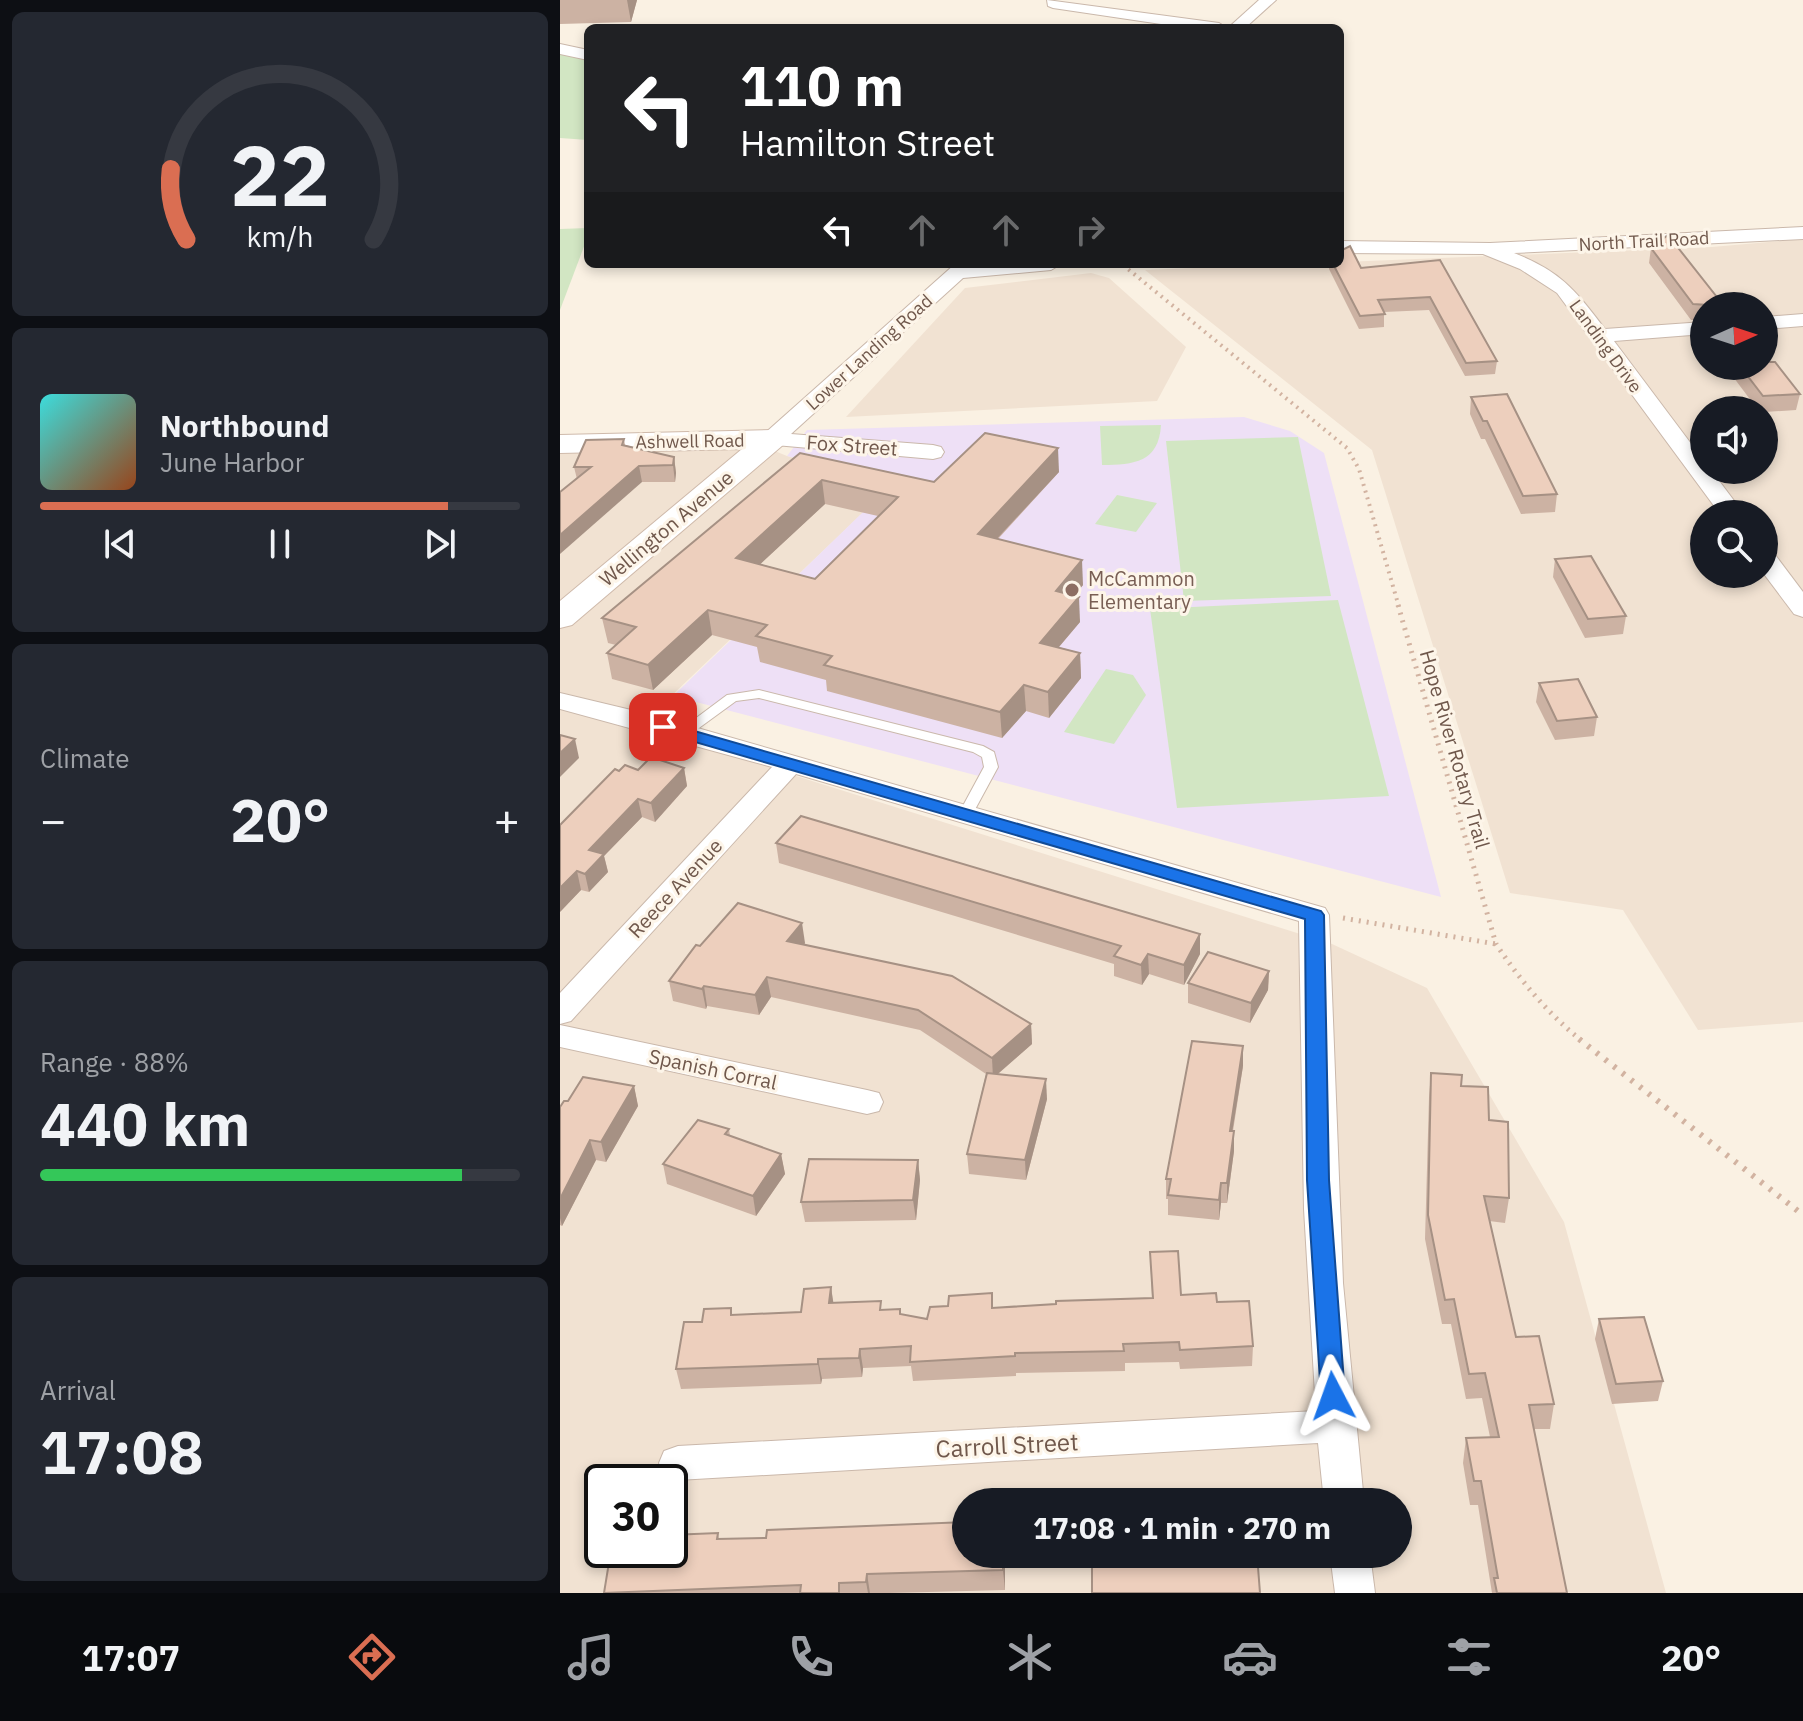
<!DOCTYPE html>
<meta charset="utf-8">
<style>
:root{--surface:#171b24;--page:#242831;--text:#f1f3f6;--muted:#9ea1a6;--line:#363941;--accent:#da6e52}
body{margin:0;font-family:"IBM Plex Sans",sans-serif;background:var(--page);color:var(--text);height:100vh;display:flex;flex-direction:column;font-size:30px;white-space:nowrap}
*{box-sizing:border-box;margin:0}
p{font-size:26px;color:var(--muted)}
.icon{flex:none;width:44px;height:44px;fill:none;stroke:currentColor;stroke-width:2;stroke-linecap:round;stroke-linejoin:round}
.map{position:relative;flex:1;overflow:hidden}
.panel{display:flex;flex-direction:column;gap:12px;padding:12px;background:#0d0f14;width:560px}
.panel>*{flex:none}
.hud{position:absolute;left:24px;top:24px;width:760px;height:244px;border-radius:12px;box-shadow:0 4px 12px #0003;background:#202124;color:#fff;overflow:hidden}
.needle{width:52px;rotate:87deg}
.fabs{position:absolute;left:1130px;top:292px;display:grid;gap:16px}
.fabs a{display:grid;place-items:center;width:88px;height:88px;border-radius:50%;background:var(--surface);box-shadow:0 4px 12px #0003;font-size:40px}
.speed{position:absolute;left:24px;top:1464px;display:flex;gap:16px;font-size:40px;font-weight:700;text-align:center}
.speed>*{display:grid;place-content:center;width:104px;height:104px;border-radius:50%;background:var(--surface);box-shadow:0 4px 12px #0003;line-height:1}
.speed .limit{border:4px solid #111;border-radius:12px;background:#fff;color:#111}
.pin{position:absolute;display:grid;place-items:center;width:68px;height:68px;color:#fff;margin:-34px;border-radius:16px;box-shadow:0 4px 12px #0006}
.me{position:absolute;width:88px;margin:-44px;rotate:356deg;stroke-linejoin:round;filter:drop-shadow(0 0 6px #0008)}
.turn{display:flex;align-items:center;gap:28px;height:168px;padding:0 24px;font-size:36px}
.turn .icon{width:104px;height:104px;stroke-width:2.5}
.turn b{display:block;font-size:56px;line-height:68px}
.lanes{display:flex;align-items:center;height:76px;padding:0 24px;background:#0003;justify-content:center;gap:40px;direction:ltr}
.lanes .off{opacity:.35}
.big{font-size:60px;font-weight:800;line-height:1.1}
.panel .card{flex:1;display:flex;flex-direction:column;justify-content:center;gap:12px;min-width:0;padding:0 28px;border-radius:12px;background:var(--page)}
.panel .dial{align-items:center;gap:0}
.dial svg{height:208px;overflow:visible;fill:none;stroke:var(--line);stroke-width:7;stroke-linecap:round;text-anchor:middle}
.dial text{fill:var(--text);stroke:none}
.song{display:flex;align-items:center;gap:24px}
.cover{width:96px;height:96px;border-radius:12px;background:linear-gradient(135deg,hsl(180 70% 55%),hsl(20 70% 35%))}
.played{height:8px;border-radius:4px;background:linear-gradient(90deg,var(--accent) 85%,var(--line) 85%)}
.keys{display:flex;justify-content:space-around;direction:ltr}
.heat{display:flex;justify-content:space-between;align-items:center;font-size:44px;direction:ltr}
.charge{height:12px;border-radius:6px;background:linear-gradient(90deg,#34c759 88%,var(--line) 0)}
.trip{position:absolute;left:392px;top:1488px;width:460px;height:80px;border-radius:40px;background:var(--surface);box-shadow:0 4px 12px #0003;font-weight:800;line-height:80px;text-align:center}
.dock{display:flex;height:128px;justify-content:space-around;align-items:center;background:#090b0e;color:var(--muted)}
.dock .icon{width:56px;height:56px}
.dock .on{color:var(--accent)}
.dock b{font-size:36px;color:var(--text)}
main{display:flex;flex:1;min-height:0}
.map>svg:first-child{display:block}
.residential{fill:#f1e2d2;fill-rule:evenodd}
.education{fill:#eee0f6}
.green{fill:#d2e6c3}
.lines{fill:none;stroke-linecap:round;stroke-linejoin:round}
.lane-casing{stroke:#cab8ab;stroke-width:2}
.street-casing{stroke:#cab8ab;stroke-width:2}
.secondary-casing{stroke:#cfbaab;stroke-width:2}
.path-far3{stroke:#d2b3a1;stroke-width:3;stroke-dasharray:1 4;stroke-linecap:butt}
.path-far2{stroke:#d2b3a1;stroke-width:4;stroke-dasharray:2 5;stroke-linecap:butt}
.path-far1{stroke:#d2b3a1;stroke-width:5;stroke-dasharray:2 6;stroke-linecap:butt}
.path{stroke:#d2b3a1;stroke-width:6;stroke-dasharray:3 8;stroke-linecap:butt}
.lane{fill:#fff;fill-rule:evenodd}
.street{fill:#fff;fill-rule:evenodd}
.secondary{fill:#fff;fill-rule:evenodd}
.wall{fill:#ccb2a3;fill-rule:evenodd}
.shaded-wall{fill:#a69184}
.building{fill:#edcfbd;stroke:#a69184;stroke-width:2;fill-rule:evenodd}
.route{fill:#1a73e8;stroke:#114b97;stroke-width:2}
.education-dot{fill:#8d6e63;stroke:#fdf5e9;stroke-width:3}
.labels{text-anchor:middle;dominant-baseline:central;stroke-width:6;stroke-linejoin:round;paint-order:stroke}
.far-street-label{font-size:18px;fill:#70584c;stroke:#fdf5e9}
.street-label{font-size:20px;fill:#70584c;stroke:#fdf5e9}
.education-label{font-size:20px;fill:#785e54;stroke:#fdf5e9;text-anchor:start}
.near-street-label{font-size:24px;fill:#70584c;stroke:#fdf5e9}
</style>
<main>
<section class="panel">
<div class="card dial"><svg viewBox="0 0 100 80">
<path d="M14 69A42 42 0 1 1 86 69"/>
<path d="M14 69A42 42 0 0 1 8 42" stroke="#da6e52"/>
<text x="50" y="56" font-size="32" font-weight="700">22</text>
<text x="50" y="72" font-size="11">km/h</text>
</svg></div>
<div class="card">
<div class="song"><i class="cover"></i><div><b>Northbound</b><p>June Harbor</p></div></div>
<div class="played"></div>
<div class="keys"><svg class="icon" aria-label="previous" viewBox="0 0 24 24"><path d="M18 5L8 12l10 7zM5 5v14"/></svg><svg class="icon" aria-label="pause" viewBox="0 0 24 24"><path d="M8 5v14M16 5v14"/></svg><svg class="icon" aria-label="next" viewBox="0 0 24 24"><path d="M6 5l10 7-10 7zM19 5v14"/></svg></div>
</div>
<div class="card"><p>Climate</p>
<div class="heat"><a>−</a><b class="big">20°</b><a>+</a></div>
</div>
<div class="card"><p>Range · 88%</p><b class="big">440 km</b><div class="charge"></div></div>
<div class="card"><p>Arrival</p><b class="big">17:08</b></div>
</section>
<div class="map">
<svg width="1243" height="1593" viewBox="0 0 1243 1593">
<rect width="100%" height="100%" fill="#faf1e3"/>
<g class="residential">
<path d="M1243,239V1022L1138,1030L1063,910L950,893L812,450L585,270L1152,247ZM1144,306H1204V366H1144ZM1144,410H1204V470H1144ZM1144,514H1204V574H1144Z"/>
<path d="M531,273L549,278L626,347L597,401L286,417L405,288Z"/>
<path d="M205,447L227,456L333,484L84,722L217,770L772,944L867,988L1004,1222L1106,1593H0V454ZM42,1482H110V1550H42ZM406,1502H838V1554H406Z"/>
</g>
<path class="education" d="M684,417L730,431L764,453L881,897L113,696L332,484L227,456L247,430Z"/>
<g class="green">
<path d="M0,51L28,58V140L0,138Z"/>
<path d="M28,228V236L0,310V229Z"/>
<path d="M601,425C599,462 574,465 542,465L540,426Z"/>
<path d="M738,437L771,596L624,601L606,441Z"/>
<path d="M557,495L597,503L576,532L535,524Z"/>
<path d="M778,600L829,796L617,808L590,609Z"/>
<path d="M546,669L573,675L586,695L554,744L504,732Z"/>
</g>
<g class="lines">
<g class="lane-casing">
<path id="lane" d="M199,690L423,746L434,752L438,767L412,815L405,819L398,815L424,767L422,757L413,752L199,698L176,701L128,736L123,737L116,733L167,695Z"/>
</g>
<g class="street-casing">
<g id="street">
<path d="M487,0L659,23L667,28H628L493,8L488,6Z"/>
<path d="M699,0H716L685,28H668Z"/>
<path d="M0,44L28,50V60L0,54Z"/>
<path d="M1243,227V239L954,253C1002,272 1015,290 1045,329L1144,322V334L1054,341L1144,461V470H1151L1184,514H1160L997,293L960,269L923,254L780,253V241L930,243Z"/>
<path d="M395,264H501L491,270L403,278L231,434L373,445L381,447L384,452L381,457L373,459L204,444L201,439L204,434Z"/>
<path d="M1243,314V326L1204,329V317Z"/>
<path d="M1204,550L1213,552L1243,592V617L1234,614L1204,574Z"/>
<path d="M0,693L92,715L765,908L769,915L783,1283L804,1502H764L758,1443L118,1480L104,1475L99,1463L104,1451L118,1446L756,1411L744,1209L739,921L236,774L11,1021L0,1024V993L212,767L0,709Z"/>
<path d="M0,1025L307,1090L319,1093L323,1102L319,1111L307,1114L0,1047Z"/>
<path d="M770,1554H810L815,1593H775Z"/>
</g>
</g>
<g class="secondary-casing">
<path id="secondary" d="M212,430L223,433L227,439L223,445L12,625L0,628V601L182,449L0,453V435Z"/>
</g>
<path class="path-far3" d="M562,264L563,267"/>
<path class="path-far2" d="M563,265L787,448L799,469L839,607"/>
<g class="path-far1">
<path d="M838,605L936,944C960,980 988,1014 1022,1041"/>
<path d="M783,918L936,944"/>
</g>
<path class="path" d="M1019,1039L1243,1215"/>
<use href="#lane" class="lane"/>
<use href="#street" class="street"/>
<use href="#secondary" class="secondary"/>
</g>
<g class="wall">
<path d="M0,0H77L71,22L0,24Z"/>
<path d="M1091,248L1164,306H1144V320H1131L1089,263Z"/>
<path d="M880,260L937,361L935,374L905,376L869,310L824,312V327L799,329L769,269V264H780L801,268Z"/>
<path d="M1210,362L1240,394L1236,410L1204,412V410H1198L1165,366H1204Z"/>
<path d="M911,397L997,494L995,512L961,514L925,439H921L910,414Z"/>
<path d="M64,439L65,445L114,457L116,473L115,482H82L17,479L14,467Z"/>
<path d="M240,453L374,482L499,472L438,539L523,585L514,596L520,622L499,647L520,653L521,678L489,718L466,711L442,738L267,691L266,680L200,662L197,647L152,635L93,690L52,679L47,653L56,645L48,643L42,618ZM265,504L318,516L255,579L200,564Z"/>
<path d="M995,559L1066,616L1063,634L1025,638L993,577Z"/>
<path d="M979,683L1037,717L1034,736L995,740L976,702Z"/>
<path d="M124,768L127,786L95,822L82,817L44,856L48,872L29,892L21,890L0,912L59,771Z"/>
<path d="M216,843L640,934V954L624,985L589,974L582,985L554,976V964L219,863Z"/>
<path d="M245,943L244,945L471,1024L472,1044L438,1074L487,1099L466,1180L409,1174L407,1154L426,1074L360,1030L211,997L199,1015L147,1006L146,1009L113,1001L109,981L140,946Z"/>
<path d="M709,971L708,990L690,1023L628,1003V983Z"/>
<path d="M683,1066L673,1131L674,1151L667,1203H661L659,1220L608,1215V1199H606V1179Z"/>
<path d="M871,1073L901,1086L929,1120L949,1198L945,1223L929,1221L956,1337L994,1404L990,1429H974L1007,1593H932L918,1505H910L903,1463L906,1438L930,1437L922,1398L906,1399L891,1324H882L865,1239L869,1097Z"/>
<path d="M74,1086L78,1106L46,1162L36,1160L2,1226L0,1225V1107L8,1101Z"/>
<path d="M169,1129L170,1136L221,1154L225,1174L196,1216L107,1184L103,1164Z"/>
<path d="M358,1160L360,1180L356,1220L245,1222L241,1202Z"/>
<path d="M590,1252L621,1295L657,1302L693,1346L692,1366L620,1369L619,1362L565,1363V1371L456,1373V1376L353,1381L351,1366L303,1368L302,1377L262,1379L261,1384L121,1389L116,1369L173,1315L241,1312L271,1287L273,1303L322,1310L340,1309L341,1314L367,1319L434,1308L592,1298Z"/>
<path d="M1039,1319L1103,1381L1098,1401L1052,1404L1035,1339Z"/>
<path d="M158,1533L159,1539L406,1554H445V1590L330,1593H44Z"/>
</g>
<g class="shaded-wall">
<path d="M67,0H77L71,22Z"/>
<path d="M498,448L499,472L419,558L418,534Z"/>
<path d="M114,457L116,473L115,482L113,465Z"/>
<path d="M79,466L82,482L0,554V535Z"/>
<path d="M262,480L265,504L180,583L176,558Z"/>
<path d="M522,560L523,585L497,616L496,591Z"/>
<path d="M519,597L520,622L481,668L480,643Z"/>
<path d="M148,610L152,635L93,690L88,665Z"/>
<path d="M520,653L521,678L489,718L488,692Z"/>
<path d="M464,685L466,711L442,738L440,712Z"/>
<path d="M15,739L19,758L0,777V753Z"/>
<path d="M124,768L127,786L95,822L91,803Z"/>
<path d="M78,799L82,817L44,856L48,872L29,892L25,874L29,850Z"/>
<path d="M17,871L21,890L0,912V888Z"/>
<path d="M242,923L245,943L231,961L227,941Z"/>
<path d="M640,934V954L624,985V965Z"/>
<path d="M588,954L589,974L582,985L581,965Z"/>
<path d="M709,971L708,990L690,1023L691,1003Z"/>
<path d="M207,977L211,997L199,1015L195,995Z"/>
<path d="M144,986L147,1006L146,1009L142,989Z"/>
<path d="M471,1024L472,1044L433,1078L432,1058Z"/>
<path d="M683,1046V1066L669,1151L670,1131Z"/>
<path d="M486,1079L487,1099L466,1180L465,1160Z"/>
<path d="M74,1086L78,1106L46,1162L41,1142Z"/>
<path d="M674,1131V1151L667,1203V1183Z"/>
<path d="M30,1140L36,1160L2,1226L0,1218V1199Z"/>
<path d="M221,1154L225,1174L196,1216L193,1196Z"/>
<path d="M358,1160L360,1180L356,1220L353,1200Z"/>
<path d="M661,1183V1203L659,1220V1200Z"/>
<path d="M271,1287L274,1307L269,1303Z"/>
<path d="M300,1349L303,1368L302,1377L299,1358Z"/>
<path d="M258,1359L262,1379L261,1384L258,1364Z"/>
<path d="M443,1554H445V1590L443,1570Z"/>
<path d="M307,1574L310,1593H308L306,1582Z"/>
</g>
<g class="building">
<path d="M1108,235L1164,306L1133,304L1091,248Z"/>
<path d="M790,246L801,268L880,260L937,361L906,363L870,297L818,300L825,314L800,316L773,264H780V251Z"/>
<path d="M1204,355L1210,362H1215L1240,394L1203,396L1180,366H1204Z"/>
<path d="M947,394L997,494L963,496L927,421H923L911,397Z"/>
<path d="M425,433L498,448L418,534L522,560L496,591L519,597L480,643L520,653L488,692L464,685L440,712L264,665L272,656L196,636L207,625L148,610L88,665L47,653L76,627L42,618L240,453L374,482ZM262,480L338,497L255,579L176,558Z"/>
<path d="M64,439L62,445L114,457L113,465L79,466L0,535V492L31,467H14L26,440Z"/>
<path d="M1031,556L1066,616L1028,619L995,559Z"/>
<path d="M1018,679L1037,717L997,721L979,683Z"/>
<path d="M0,735L15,739L0,753Z"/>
<path d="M91,757L124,768L91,803L78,799L29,850L44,854L25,874L17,871L0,888V825L55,769L59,771L65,765L78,770Z"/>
<path d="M241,816L640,934L624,965L588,954L581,965L554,956L561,946L216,843Z"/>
<path d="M178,903L242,923L227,941L392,976L471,1024L432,1058L358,1010L207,977L195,995L144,986L142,989L109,981L136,945L140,946Z"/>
<path d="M648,952L709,971L691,1003L628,983Z"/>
<path d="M632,1041L683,1046L670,1131H674L667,1183H661L659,1200L608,1195L611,1179H606Z"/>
<path d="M427,1073L486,1079L465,1160L407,1154Z"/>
<path d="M871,1073L902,1075L901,1086L928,1087L929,1120L948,1122L949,1198L924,1196L956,1337L979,1336L994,1404L969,1405L1007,1593H937L934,1578H938L921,1481H914L906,1438L939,1437L925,1373L909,1374L894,1299L885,1300L868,1215Z"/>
<path d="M23,1077L74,1086L41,1142L30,1140L0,1199V1107L4,1101H8Z"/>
<path d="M138,1120L169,1129L165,1134L221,1154L193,1196L103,1164Z"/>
<path d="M249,1159L358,1160L353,1200L241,1202Z"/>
<path d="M618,1251L621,1295L656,1293L657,1302L689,1301L693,1346L620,1350L619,1342L563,1344L564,1351L455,1353V1356L350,1362L351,1346L300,1349L299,1358L258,1359V1364L116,1369L124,1322H142L144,1309L171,1308V1315L241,1312L244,1289L271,1287L269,1303L321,1301L320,1310L340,1309V1314L367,1319L370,1307L388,1306L389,1296L432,1293V1308L496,1304V1301L593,1298L590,1252Z"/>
<path d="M1084,1317L1103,1381L1056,1384L1039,1319Z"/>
<path d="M692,1490L693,1502H632L631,1493Z"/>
<path d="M406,1522V1554H443V1570L307,1574L306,1582L279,1583V1593H240L241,1585L44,1593L51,1550H110V1535L158,1533L157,1539L206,1538L207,1530Z"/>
<path d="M627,1554H697L700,1593H532V1566L627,1562Z"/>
</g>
<path class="route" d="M103,722L761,911L764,915L769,1180L785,1396L781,1403L773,1406L764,1403L761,1396L747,1180L745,919L97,731L94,727Z"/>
<circle class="education-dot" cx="512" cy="590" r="8"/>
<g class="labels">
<g class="far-street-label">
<text transform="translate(1084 241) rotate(-3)">North Trail Road</text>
<text transform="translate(1046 346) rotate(54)">Landing Drive</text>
<text transform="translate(309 352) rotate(-42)">Lower Landing Road</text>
<text transform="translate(130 441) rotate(-1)">Ashwell Road</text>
</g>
<g class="street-label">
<text transform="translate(292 445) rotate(4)">Fox Street</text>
<text transform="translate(106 528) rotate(-40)">Wellington Avenue</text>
<text transform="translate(895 749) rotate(74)">Hope River Rotary Trail</text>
<text transform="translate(115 888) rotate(-47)">Reece Avenue</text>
<text transform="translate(153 1069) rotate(12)">Spanish Corral</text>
</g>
<g class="education-label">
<text x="528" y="578">McCammon<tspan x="528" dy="23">Elementary</tspan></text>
</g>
<g class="near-street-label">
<text transform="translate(447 1445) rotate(-3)">Carroll Street</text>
</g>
</g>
</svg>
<div class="fabs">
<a><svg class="needle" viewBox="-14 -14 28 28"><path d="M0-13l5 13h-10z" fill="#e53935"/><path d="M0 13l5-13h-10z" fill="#9ea1a6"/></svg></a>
<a><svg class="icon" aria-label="sound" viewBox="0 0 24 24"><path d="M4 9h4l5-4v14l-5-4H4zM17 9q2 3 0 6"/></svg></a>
<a><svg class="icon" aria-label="search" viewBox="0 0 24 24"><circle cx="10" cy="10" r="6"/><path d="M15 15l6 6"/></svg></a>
</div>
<div class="speed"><div class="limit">30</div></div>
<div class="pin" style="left:103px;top:727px;background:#d93025"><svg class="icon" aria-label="arrive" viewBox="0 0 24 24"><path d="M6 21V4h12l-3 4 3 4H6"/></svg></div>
<svg class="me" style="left:773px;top:1396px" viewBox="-20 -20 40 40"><path d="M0-17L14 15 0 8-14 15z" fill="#1a73e8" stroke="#fff" stroke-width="4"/></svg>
<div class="trip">17:08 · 1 min · 270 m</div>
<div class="hud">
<div class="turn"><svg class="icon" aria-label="left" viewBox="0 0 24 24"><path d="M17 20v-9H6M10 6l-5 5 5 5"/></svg><div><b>110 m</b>Hamilton Street</div></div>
<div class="lanes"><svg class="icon" aria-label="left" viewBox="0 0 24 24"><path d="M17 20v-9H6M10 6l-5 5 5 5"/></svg><svg class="icon off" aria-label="ahead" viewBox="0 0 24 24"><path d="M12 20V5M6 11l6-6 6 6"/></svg><svg class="icon off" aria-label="ahead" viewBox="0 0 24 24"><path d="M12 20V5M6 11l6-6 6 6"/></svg><svg class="icon off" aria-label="right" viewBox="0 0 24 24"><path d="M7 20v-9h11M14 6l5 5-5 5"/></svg></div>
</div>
</div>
</main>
<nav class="dock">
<b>17:07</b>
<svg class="icon on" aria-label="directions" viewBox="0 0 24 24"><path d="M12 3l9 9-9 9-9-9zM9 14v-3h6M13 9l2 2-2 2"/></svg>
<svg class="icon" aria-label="music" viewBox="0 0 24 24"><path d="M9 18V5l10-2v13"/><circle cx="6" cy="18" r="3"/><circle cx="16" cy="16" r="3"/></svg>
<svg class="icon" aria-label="phone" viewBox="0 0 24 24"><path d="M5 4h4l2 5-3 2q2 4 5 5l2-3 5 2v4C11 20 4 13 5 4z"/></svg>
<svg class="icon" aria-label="climate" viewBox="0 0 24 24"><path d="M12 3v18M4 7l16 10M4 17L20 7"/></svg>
<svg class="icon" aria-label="car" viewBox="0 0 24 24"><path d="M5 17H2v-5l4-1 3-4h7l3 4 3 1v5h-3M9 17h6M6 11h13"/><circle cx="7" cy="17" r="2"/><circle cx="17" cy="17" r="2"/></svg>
<svg class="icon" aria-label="filters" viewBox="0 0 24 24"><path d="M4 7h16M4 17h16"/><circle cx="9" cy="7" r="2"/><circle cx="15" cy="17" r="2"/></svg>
<b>20°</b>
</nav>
